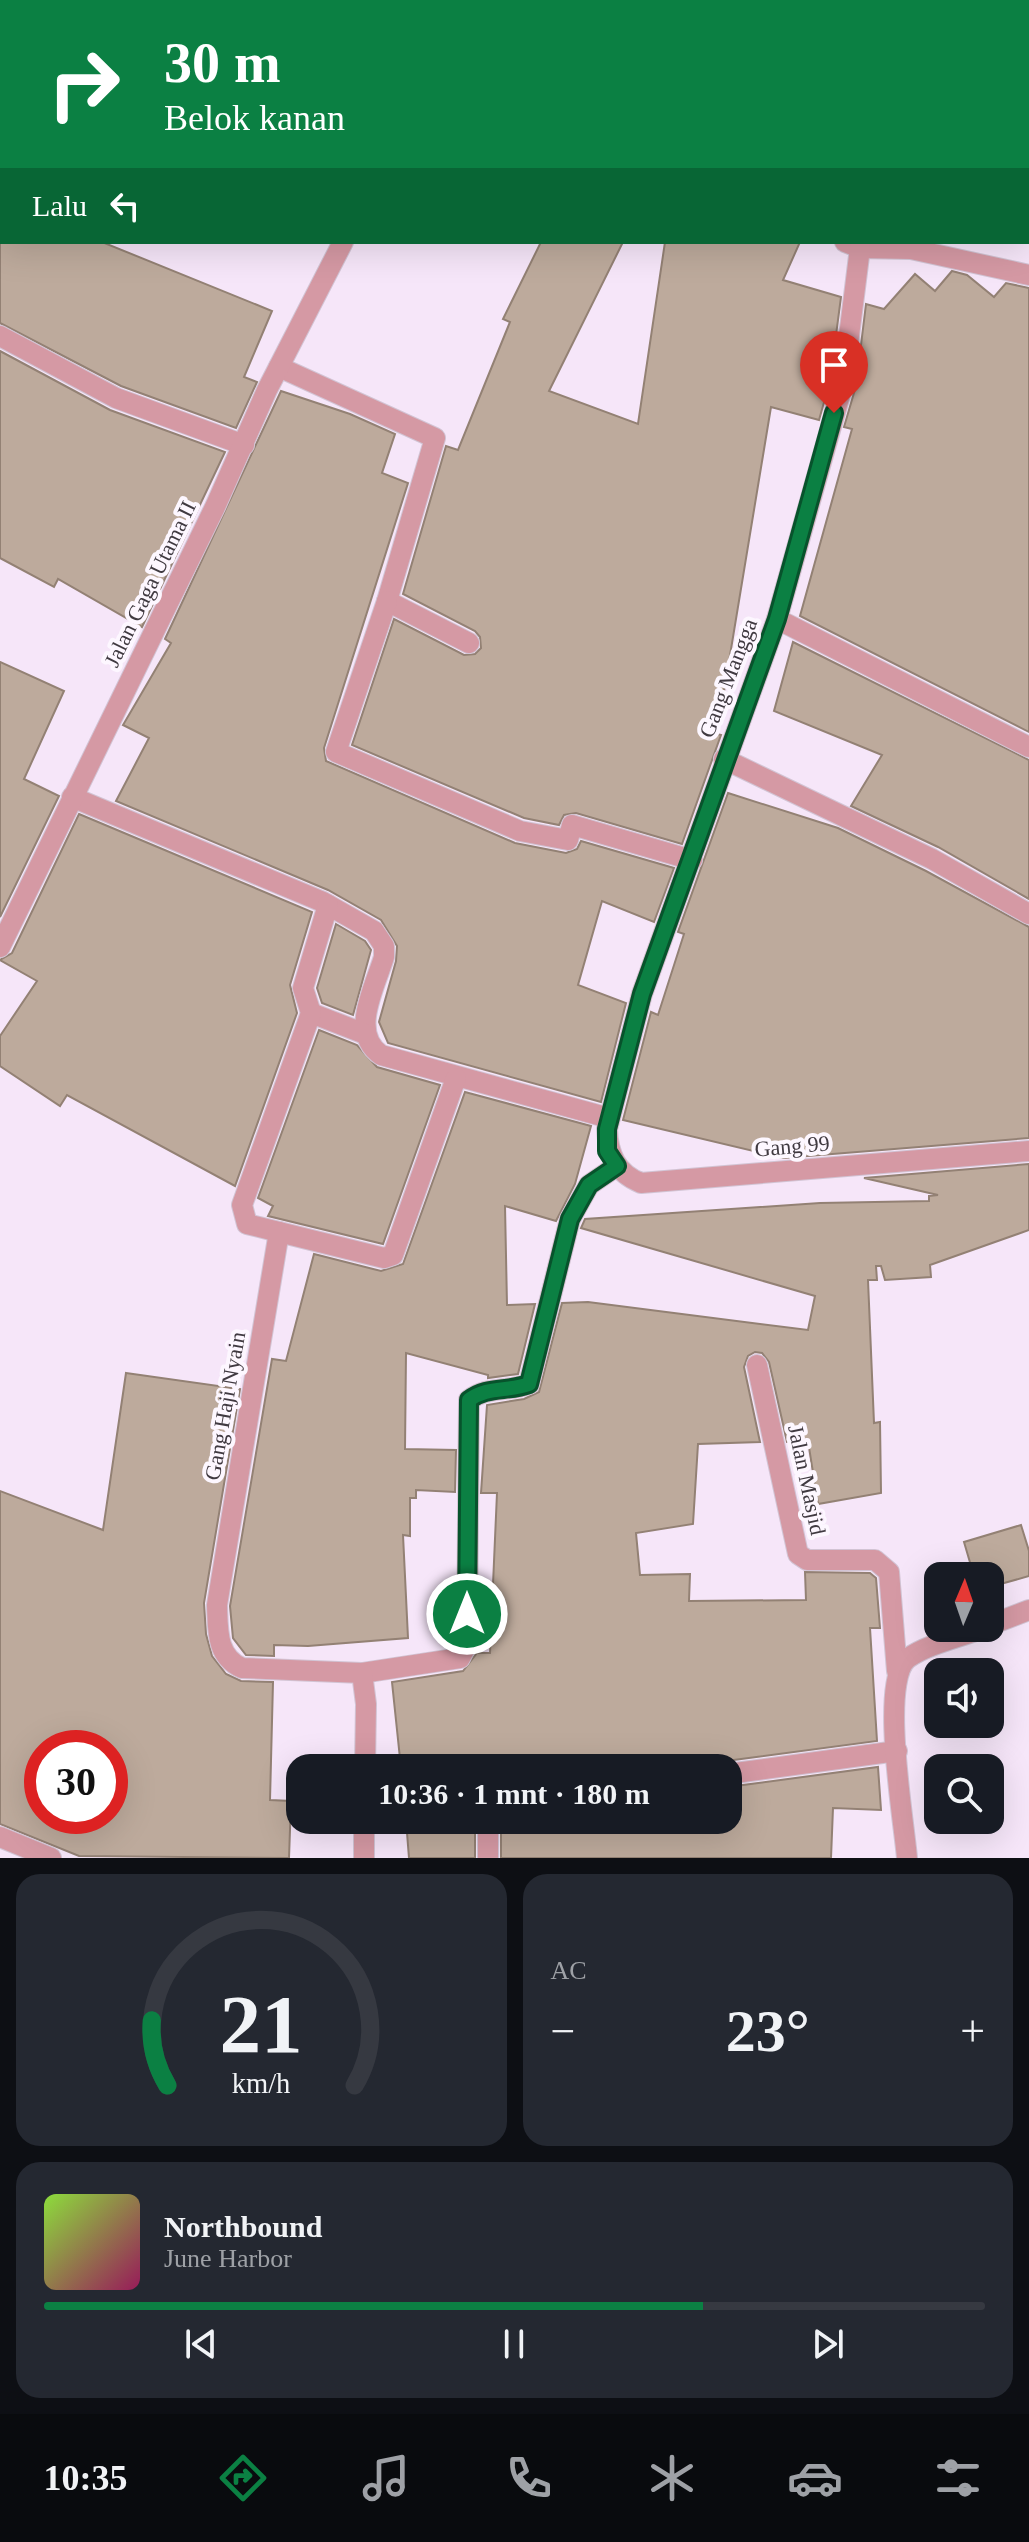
<!DOCTYPE html>
<html lang="id">
<meta charset="utf-8">
<style>
:root{--surface:#171b24;--page:#242831;--text:#f1f3f6;--muted:#9ea1a6;--line:#363941;--accent:#0b8043}
body{margin:0;font-family:Georgia,serif;background:var(--page);color:var(--text);height:100vh;display:flex;flex-direction:column;font-size:30px;white-space:nowrap}
*{box-sizing:border-box;margin:0}
p{font-size:26px;color:var(--muted)}
.icon{flex:none;width:44px;height:44px;fill:none;stroke:currentColor;stroke-width:2;stroke-linecap:round;stroke-linejoin:round}
.map{position:relative;height:1858px;overflow:hidden}
.details{display:flex;flex-direction:column;gap:16px;padding:16px;background:#0d0f14;flex:1}
.details>*{flex:none}
.banner{position:absolute;left:0px;top:0px;width:1030px;height:244px;box-shadow:0 8px 32px #0002;background:#0b8043;color:#fff;overflow:hidden}
.needle{width:52px;rotate:2deg}
.tools{position:absolute;left:924px;top:1562px;display:grid;gap:16px}
.tools a{display:grid;place-items:center;width:80px;height:80px;border-radius:16px;background:var(--surface);box-shadow:0 8px 32px #0002;font-size:40px}
.speed{position:absolute;left:24px;top:1730px;display:flex;gap:16px;font-size:40px;font-weight:700;text-align:center}
.speed>*{display:grid;place-content:center;width:104px;height:104px;border-radius:50%;background:var(--surface);box-shadow:0 8px 32px #0002;line-height:1}
.speed .limit{border:12px solid #d22;background:#fff;color:#111}
.pin{position:absolute;display:grid;place-items:center;width:68px;height:68px;color:#fff;margin:-82px -34px;border-radius:50% 50% 50% 0;rotate:-45deg;box-shadow:0 0 8px #0007}
.pin .icon{rotate:45deg}
.me{position:absolute;width:88px;margin:-44px;rotate:0deg;stroke-linejoin:round;filter:drop-shadow(0 0 6px #0008)}
.turn{display:flex;align-items:center;gap:28px;height:168px;padding:0 32px;font-size:36px}
.turn .icon{width:104px;height:104px;stroke-width:2.5}
.turn b{display:block;font-size:56px;line-height:68px}
.then{display:flex;align-items:center;height:76px;padding:0 32px;background:#0003;gap:16px;font-size:30px}
.big{font-size:60px;font-weight:800;line-height:1.1}
.details .widget{flex:1;display:flex;flex-direction:column;justify-content:center;gap:12px;min-width:0;padding:0 28px;border-radius:24px;background:var(--page)}
.details .dial{align-items:center;gap:0}
.dial svg{height:208px;overflow:visible;fill:none;stroke:var(--line);stroke-width:7;stroke-linecap:round;text-anchor:middle}
.dial text{fill:var(--text);stroke:none}
.song{display:flex;align-items:center;gap:24px}
.cover{width:96px;height:96px;border-radius:12px;background:linear-gradient(135deg,hsl(90 70% 55%),hsl(330 70% 35%))}
.played{height:8px;border-radius:4px;background:linear-gradient(90deg,var(--accent) 70%,var(--line) 70%)}
.keys{display:flex;justify-content:space-around;direction:ltr}
.heat{display:flex;justify-content:space-between;align-items:center;font-size:44px;direction:ltr}
.details .tiles{flex:1;display:grid;gap:16px;grid-template-columns:1fr 1fr}
.widget:last-child{grid-column:span 2}
.trip{position:absolute;left:286px;top:1754px;width:456px;height:80px;border-radius:24px;background:var(--surface);box-shadow:0 8px 32px #0002;font-weight:800;line-height:80px;text-align:center}
.dock{display:flex;height:128px;justify-content:space-around;align-items:center;background:#090b0e;color:var(--muted)}
.dock .icon{width:56px;height:56px}
.dock .on{color:var(--accent)}
.dock b{font-size:36px;color:var(--text)}
.map>svg:first-child{display:block}
.building{fill:#bdaa9c;stroke:#938174;stroke-width:2;fill-rule:evenodd}
.lines{fill:none;stroke-linecap:round;stroke-linejoin:round}
.minor-casing{stroke:#d2c4d4;stroke-width:22}
.minor{stroke:#d599a4;stroke-width:20}
.route-casing{stroke:#07532c;stroke-width:20}
.route{stroke:#0b8043;stroke-width:14}
.labels{text-anchor:middle;dominant-baseline:central;stroke-width:8;stroke-linejoin:round;paint-order:stroke}
.street-label{font-size:22px;fill:#403a41;stroke:#fdf7ff}
</style>
<div class="map">
<svg width="1029" height="1858" viewBox="0 0 1029 1858">
<rect width="100%" height="100%" fill="#f6e6f9"/>
<g class="building">
<path d="M0,242H102L272,311L244,377L257,382L236,428L121,386L0,323Z"/>
<path d="M541,242H623L549,391L638,424L665,242H800L783,280L841,297L830,381L819,420L771,407L717,734L721,735L682,844L576,813L564,815L559,825L524,818L352,745L394,619L464,655L475,654L481,648L480,637L475,631L403,594L446,446L458,450L510,322L503,319Z"/>
<path d="M952,271L967,275L994,297L1006,283L1029,288V732L800,616L852,429L844,427L856,386L866,304L884,309L915,274L935,291Z"/>
<path d="M0,351L110,410L225,452L142,627L58,579L54,587L0,558Z"/>
<path d="M281,391L350,414L395,434L382,473L408,483L324,748L326,761L515,843L566,853L577,849L581,841L674,868L654,922L602,901L578,985L626,1003L601,1102L388,1043L379,1022L396,961L397,946L381,920L328,890L116,801L149,738L123,725L171,643L165,639Z"/>
<path d="M793,642L1029,760V899L938,847L851,806L882,755L774,711Z"/>
<path d="M0,662L64,691L24,779L59,796L0,917Z"/>
<path d="M728,793L838,828L926,871L1029,927V1138L783,1158L623,1120L651,1012L658,1015L684,934L678,932Z"/>
<path d="M79,814L312,912L290,985L297,1013L235,1186L67,1095L60,1106L0,1066V1036L37,981L0,960L12,953Z"/>
<path d="M336,924L365,941L371,950L353,1015L322,1003L317,988Z"/>
<path d="M319,1030L357,1045L377,1067L440,1085L383,1244L268,1216L273,1206L258,1198Z"/>
<path d="M465,1092L591,1126L575,1184L556,1221L505,1206L507,1305L535,1304L518,1374L488,1378V1375L406,1353L405,1449L456,1450L455,1492L416,1490V1498H410V1536L403,1535L408,1638L308,1646L274,1645V1656L246,1655L233,1638L230,1606L272,1359L286,1361L314,1254L381,1271L403,1264Z"/>
<path d="M1029,1164V1230L930,1265L931,1277L885,1280L881,1266H876L877,1280H868L874,1423L880,1422L881,1493L818,1504L808,1441L787,1442L769,1362L762,1353L755,1352L748,1356L744,1367L760,1442L698,1444L693,1524L636,1533L640,1575L690,1574L689,1601L806,1600L805,1572L870,1573L876,1578L880,1628H870L877,1741L726,1761L717,1768H401L392,1682L463,1671L477,1653H490L497,1493H481L487,1405L524,1399L539,1392L562,1303L588,1302L808,1330L815,1296L581,1228L585,1219L820,1203L929,1201V1196L938,1195L864,1178Z"/>
<path d="M126,1373L240,1389L204,1603L206,1634L212,1656L226,1674L241,1681L273,1682L270,1800L291,1801L289,1858L79,1856L0,1824V1491L103,1530ZM42,1748H110V1816H42Z"/>
<path d="M1021,1525L1029,1551V1576L990,1587V1576H974L964,1542Z"/>
<path d="M878,1767L881,1810L833,1808L831,1858H501V1820H728V1787Z"/>
<path d="M406,1820H475V1858H409Z"/>
</g>
<g class="lines">
<g class="minor-casing">
<g id="minor">
<path d="M464,0L465,2"/>
<path d="M615,2L617,0"/>
<path d="M845,242L860,248L911,249L1029,275"/>
<path d="M860,248L843,384L777,619L642,994L607,1129C608,1154 616,1173 641,1183L1029,1151"/>
<path d="M0,336L116,398L244,445"/>
<path d="M279,367L435,438L387,601L469,643"/>
<path d="M387,601L336,752L520,831L568,840L572,825L692,860"/>
<path d="M777,619L1029,747"/>
<path d="M724,759L932,859L1029,914"/>
<path d="M72,797L323,902L374,931L384,946V957C375,987 349,1033 381,1055L609,1118"/>
<path d="M0,947L215,507L267,390L343,242"/>
<path d="M311,1013L365,1034"/>
<path d="M279,1232L247,1224L242,1205L311,1013L303,988L328,905"/>
<path d="M757,1365L798,1554L807,1560H875L889,1572L897,1671"/>
<path d="M990,1625L1029,1610"/>
<path d="M362,1673L460,1658L467,1644L469,1400C487,1386 507,1392 529,1384L570,1219L589,1185L617,1166"/>
<path d="M365,1768L366,1704L362,1673L242,1668C216,1656 218,1630 217,1605L279,1232L384,1258L393,1255L456,1078"/>
<path d="M728,1774L897,1751"/>
<path d="M0,1837L51,1858"/>
<path d="M364,1858V1820"/>
<path d="M488,1858V1820"/>
<path d="M907,1858C904,1821 879,1679 908,1658C928,1644 961,1637 984,1628"/>
</g>
</g>
<use href="#minor" class="minor"/>
</g>
<g class="lines">
<g class="route-casing">
<path id="route" d="M467,1614L469,1400C487,1386 507,1392 529,1384L570,1219L589,1185L617,1166L607,1151V1129L642,994L777,619L834,413"/>
</g>
<use href="#route" class="route"/>
</g>
<g class="labels">
<g class="street-label">
<text transform="translate(150 584) rotate(-64)">Jalan Gaga Utama II</text>
<text transform="translate(728 678) rotate(-69)">Gang Mangga</text>
<text transform="translate(792 1146) rotate(-5)">Gang 99</text>
<text transform="translate(225 1406) rotate(-80)">Gang Haji Nyain</text>
<text transform="translate(807 1480) rotate(78)">Jalan Masjid</text>
</g>
</g>
</svg>
<div class="tools">
<a><svg class="needle" viewBox="-14 -14 28 28"><path d="M0-13l5 13h-10z" fill="#e53935"/><path d="M0 13l5-13h-10z" fill="#9ea1a6"/></svg></a>
<a><svg class="icon" aria-label="sound" viewBox="0 0 24 24"><path d="M4 9h4l5-4v14l-5-4H4zM17 9q2 3 0 6"/></svg></a>
<a><svg class="icon" aria-label="search" viewBox="0 0 24 24"><circle cx="10" cy="10" r="6"/><path d="M15 15l6 6"/></svg></a>
</div>
<div class="speed"><div class="limit">30</div></div>
<div class="pin" style="left:834px;top:413px;background:#d93025"><svg class="icon" aria-label="arrive" viewBox="0 0 24 24"><path d="M6 21V4h12l-3 4 3 4H6"/></svg></div>
<svg class="me" style="left:467px;top:1614px" viewBox="-20 -20 40 40"><circle r="17" fill="#0b8043" stroke="#fff" stroke-width="3"/><path d="M0-11L8 9 0 5-8 9z" fill="#fff"/></svg>
<div class="trip">10:36 · 1 mnt · 180 m</div>
<div class="banner">
<div class="turn"><svg class="icon" aria-label="right" viewBox="0 0 24 24"><path d="M7 20v-9h11M14 6l5 5-5 5"/></svg><div><b>30 m</b>Belok kanan</div></div>
<div class="then">Lalu<svg class="icon" aria-label="left" viewBox="0 0 24 24"><path d="M17 20v-9H6M10 6l-5 5 5 5"/></svg></div>
</div>
</div>
<section class="details">
<div class="tiles">
<div class="widget dial"><svg viewBox="0 0 100 80">
<path d="M14 69A42 42 0 1 1 86 69"/>
<path d="M14 69A42 42 0 0 1 8 44" stroke="#0b8043"/>
<text x="50" y="56" font-size="32" font-weight="700">21</text>
<text x="50" y="72" font-size="11">km/h</text>
</svg></div>
<div class="widget"><p>AC</p>
<div class="heat"><a>−</a><b class="big">23°</b><a>+</a></div>
</div>
<div class="widget">
<div class="song"><i class="cover"></i><div><b>Northbound</b><p>June Harbor</p></div></div>
<div class="played"></div>
<div class="keys"><svg class="icon" aria-label="previous" viewBox="0 0 24 24"><path d="M18 5L8 12l10 7zM5 5v14"/></svg><svg class="icon" aria-label="pause" viewBox="0 0 24 24"><path d="M8 5v14M16 5v14"/></svg><svg class="icon" aria-label="next" viewBox="0 0 24 24"><path d="M6 5l10 7-10 7zM19 5v14"/></svg></div>
</div>
</div>
</section>
<nav class="dock">
<b>10:35</b>
<svg class="icon on" aria-label="directions" viewBox="0 0 24 24"><path d="M12 3l9 9-9 9-9-9zM9 14v-3h6M13 9l2 2-2 2"/></svg>
<svg class="icon" aria-label="music" viewBox="0 0 24 24"><path d="M9 18V5l10-2v13"/><circle cx="6" cy="18" r="3"/><circle cx="16" cy="16" r="3"/></svg>
<svg class="icon" aria-label="phone" viewBox="0 0 24 24"><path d="M5 4h4l2 5-3 2q2 4 5 5l2-3 5 2v4C11 20 4 13 5 4z"/></svg>
<svg class="icon" aria-label="climate" viewBox="0 0 24 24"><path d="M12 3v18M4 7l16 10M4 17L20 7"/></svg>
<svg class="icon" aria-label="car" viewBox="0 0 24 24"><path d="M5 17H2v-5l4-1 3-4h7l3 4 3 1v5h-3M9 17h6M6 11h13"/><circle cx="7" cy="17" r="2"/><circle cx="17" cy="17" r="2"/></svg>
<svg class="icon" aria-label="filters" viewBox="0 0 24 24"><path d="M4 7h16M4 17h16"/><circle cx="9" cy="7" r="2"/><circle cx="15" cy="17" r="2"/></svg>
</nav>
